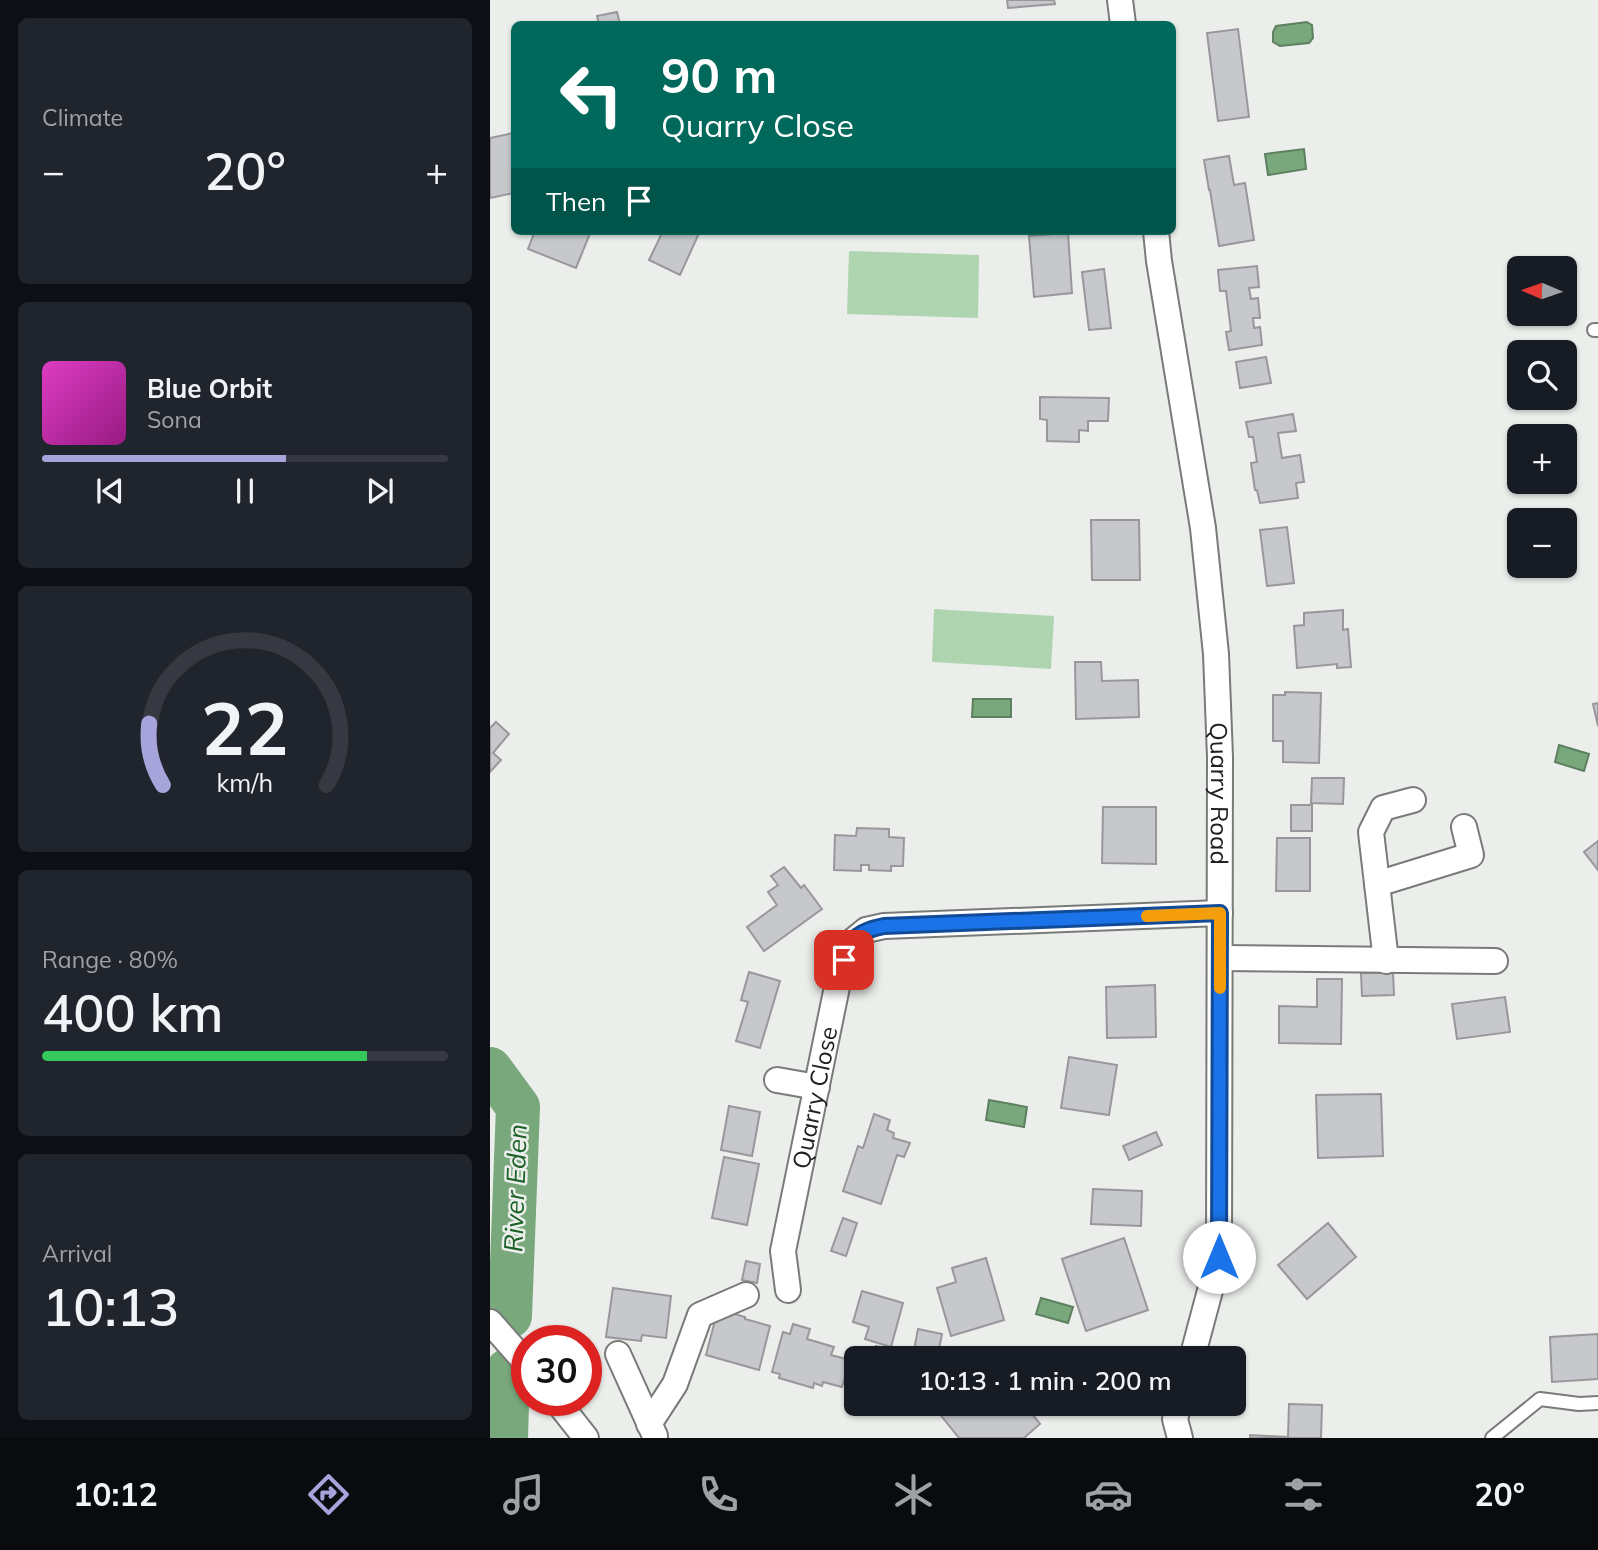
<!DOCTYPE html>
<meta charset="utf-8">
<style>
:root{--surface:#171b24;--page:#20242c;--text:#f1f3f6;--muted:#9ea1a6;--line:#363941;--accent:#a6a4db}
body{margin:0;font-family:Mulish,sans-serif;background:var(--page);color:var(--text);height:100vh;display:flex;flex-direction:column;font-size:26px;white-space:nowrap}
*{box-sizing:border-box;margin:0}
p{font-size:23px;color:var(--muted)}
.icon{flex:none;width:38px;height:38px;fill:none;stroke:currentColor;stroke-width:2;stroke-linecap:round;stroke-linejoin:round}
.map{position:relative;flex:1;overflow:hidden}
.sheet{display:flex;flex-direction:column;gap:18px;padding:18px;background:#0d0f14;width:490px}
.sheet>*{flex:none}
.hud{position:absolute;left:21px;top:21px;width:665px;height:214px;border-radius:10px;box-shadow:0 2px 5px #0004;background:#00695c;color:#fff;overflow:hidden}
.needle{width:46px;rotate:272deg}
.buttons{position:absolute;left:1017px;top:256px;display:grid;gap:14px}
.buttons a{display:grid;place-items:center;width:70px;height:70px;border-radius:10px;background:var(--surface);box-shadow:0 2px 5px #0004;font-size:35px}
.speed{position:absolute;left:21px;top:1325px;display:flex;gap:14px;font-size:35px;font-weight:700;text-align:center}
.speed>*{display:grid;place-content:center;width:91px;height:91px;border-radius:50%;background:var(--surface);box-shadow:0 2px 5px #0004;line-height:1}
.speed .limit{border:10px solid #d22;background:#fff;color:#111}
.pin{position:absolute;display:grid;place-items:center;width:60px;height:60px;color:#fff;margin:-30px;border-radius:14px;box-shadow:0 4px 10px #0006}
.me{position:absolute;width:77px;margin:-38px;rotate:0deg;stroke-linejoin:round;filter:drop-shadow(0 0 5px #0008)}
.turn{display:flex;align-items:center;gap:24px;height:147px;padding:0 35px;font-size:32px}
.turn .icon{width:91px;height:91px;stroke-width:2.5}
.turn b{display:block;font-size:49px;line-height:60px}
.then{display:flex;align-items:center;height:66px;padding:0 35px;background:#0003;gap:14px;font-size:26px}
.big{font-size:52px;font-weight:600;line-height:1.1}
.sheet .widget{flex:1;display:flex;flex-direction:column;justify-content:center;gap:10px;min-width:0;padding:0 24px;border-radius:10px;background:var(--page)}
.sheet .dial{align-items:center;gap:0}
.dial svg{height:182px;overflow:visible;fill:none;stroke:var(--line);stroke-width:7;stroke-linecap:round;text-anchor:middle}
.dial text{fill:var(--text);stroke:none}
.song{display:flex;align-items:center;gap:21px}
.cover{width:84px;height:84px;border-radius:10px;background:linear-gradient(135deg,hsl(310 70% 55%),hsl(310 70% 35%))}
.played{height:7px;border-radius:4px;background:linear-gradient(90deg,var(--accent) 60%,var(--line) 60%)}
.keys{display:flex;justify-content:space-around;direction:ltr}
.heat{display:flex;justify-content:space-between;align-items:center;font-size:38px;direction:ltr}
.charge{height:10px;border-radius:5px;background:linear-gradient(90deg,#34c759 80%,var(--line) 0)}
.trip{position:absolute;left:354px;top:1346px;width:402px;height:70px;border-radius:10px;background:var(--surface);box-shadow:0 2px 5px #0004;font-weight:600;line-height:70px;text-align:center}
.menu{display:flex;height:112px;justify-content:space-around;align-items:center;background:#090b0e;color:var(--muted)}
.menu .icon{width:49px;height:49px}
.menu .active{color:var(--accent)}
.menu b{font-size:32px;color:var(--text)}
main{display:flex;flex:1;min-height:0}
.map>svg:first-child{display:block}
.green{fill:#aed5b0}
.water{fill:#78a87b;stroke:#5e8060;stroke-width:2}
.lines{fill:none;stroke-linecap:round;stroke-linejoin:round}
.river{stroke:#78a87b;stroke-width:44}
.building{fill:#c7c8cc;stroke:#98989c;stroke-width:2}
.lane-casing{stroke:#787b78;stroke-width:16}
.street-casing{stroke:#787b78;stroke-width:28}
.lane{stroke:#fff;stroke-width:12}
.street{stroke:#fff;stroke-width:24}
.route-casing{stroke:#114b97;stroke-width:18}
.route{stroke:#1a73e8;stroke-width:12}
.slow{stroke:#f59e0b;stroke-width:12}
.labels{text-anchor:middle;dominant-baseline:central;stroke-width:5;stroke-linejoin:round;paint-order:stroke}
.street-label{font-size:24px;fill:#202120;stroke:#ebeeeb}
.water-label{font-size:26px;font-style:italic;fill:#1b6027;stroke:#ebeeeb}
</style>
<main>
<section class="sheet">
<div class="widget"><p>Climate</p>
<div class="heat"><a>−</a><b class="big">20°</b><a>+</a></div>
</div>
<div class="widget">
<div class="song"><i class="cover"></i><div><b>Blue Orbit</b><p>Sona</p></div></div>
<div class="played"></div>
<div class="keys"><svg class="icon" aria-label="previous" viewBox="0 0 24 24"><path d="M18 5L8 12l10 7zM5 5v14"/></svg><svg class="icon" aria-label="pause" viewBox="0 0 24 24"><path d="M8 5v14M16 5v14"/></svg><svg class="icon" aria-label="next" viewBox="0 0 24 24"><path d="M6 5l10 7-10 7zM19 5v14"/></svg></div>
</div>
<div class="widget dial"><svg viewBox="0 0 100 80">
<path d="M14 69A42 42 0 1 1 86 69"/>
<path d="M14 69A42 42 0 0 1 8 42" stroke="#a6a4db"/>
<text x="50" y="56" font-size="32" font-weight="700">22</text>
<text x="50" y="72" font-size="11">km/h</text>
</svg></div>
<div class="widget"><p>Range · 80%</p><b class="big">400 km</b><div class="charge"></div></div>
<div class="widget"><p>Arrival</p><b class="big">10:13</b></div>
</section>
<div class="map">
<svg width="1108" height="1438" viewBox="0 0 1108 1438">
<rect width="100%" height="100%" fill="#ebeeeb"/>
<g class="green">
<path d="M359,251L489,255L488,318L357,314Z"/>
<path d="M444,609L564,616L561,669L442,662Z"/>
</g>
<g class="water">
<path d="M817,22L822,25L823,38L819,43L790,46L783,42V32L786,26Z"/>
<path d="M814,149L816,169L778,175L775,154Z"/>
<path d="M483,699H521V717H482Z"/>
<path d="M1069,745L1099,754L1094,771L1065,762Z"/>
<path d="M499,1100L537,1107L534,1127L496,1120Z"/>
<path d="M551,1298L583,1307L578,1323L546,1314Z"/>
</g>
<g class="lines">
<g class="river">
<path d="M0,1069L28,1107L20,1316"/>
<path d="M16,1438L18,1370"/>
</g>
</g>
<g class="building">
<path d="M517,0H564L565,4L518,8Z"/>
<path d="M127,12L130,24H109L107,16Z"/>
<path d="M748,29L759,117L728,121L717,33Z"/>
<path d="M23,133L24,141V193L0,198V138Z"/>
<path d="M739,156L744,185L755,183L764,240L729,246L720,190H719L714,160Z"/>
<path d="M45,231H101L86,268L38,249Z"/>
<path d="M173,231H210L190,275L159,260Z"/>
<path d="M578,233L582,293L544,297L539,236Z"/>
<path d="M767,266L769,287L759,288L761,299L768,298L770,318H763L764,328L770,327L772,345L739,350L736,332L741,331L736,291H730L728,270Z"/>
<path d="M614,269L621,328L599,330L592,272Z"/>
<path d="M776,357L781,383L750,388L746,362Z"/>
<path d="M550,397L619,398L618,421H598V431L589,430V442L557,441V420L550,419Z"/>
<path d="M803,414L806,431L788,433L792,458L810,455L814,482L806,483L808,498L770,503L767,490H765L761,463L767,462L763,437H759L756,422Z"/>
<path d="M601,520H649L650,580H602Z"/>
<path d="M797,527L804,583L777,586L770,530Z"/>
<path d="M853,610V630L858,629L861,667L847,668V664L807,668L804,626L814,625V613Z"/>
<path d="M585,662H611L612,681L648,680L649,717L586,719Z"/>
<path d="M795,692L831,693L829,763L793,762V741H783V695H795Z"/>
<path d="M1108,703V726L1103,704Z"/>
<path d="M6,722L19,734L3,753L11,760L0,772V728Z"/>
<path d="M822,778H854L853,804L821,803Z"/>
<rect x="801" y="805" width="21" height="26"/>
<path d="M613,807H666V864L612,863Z"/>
<path d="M367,828L399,829V837L414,838L413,866H401V871L379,870V865H371V871L344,870L345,835L366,836Z"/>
<path d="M787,838H820V891H786Z"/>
<path d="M1108,841V870L1094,852Z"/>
<path d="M294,867L311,888L314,885L332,909L274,951L257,927L287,905L278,892L288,885L281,876Z"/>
<path d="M259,972L290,981L270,1048L246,1041L258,1002L251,1000Z"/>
<path d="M903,972L904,995L872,996L871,973Z"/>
<path d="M827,979H852L851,1044L789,1043V1006L827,1007Z"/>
<path d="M665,985L666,1037L617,1038L616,987Z"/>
<path d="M1015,997L1020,1032L967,1039L962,1004Z"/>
<path d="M579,1057L627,1065L619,1115L571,1108Z"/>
<path d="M891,1094L893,1156L828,1158L826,1095Z"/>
<path d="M239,1106L270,1112L262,1156L231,1150Z"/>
<path d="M384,1114L400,1120L397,1130L404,1133L403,1138L420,1143L414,1157L407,1155L391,1204L353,1191L368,1146L373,1148Z"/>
<path d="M666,1132L672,1145L639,1160L633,1146Z"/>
<path d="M234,1157L269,1164L257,1225L222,1218Z"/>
<path d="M603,1189L652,1191L651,1226L601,1224Z"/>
<path d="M353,1218L367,1223L356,1256L341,1251Z"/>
<path d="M838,1223L866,1257L817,1299L788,1265Z"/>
<path d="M634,1238L658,1310L596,1331L572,1259Z"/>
<path d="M496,1258L514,1320L461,1336L447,1288L466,1282L462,1268Z"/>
<path d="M256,1261L270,1264L267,1283L252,1280Z"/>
<path d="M123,1288L181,1296L176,1338L152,1335L151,1341L116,1337Z"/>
<path d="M372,1291L413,1303L401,1347L375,1339L379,1327L363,1322Z"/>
<path d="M228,1309L255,1317V1319L280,1326L269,1370L216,1355Z"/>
<path d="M303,1324L320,1329L317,1339L344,1347L341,1355L360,1360L352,1387L333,1382L332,1386L324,1383L323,1388L289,1378L290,1374L282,1372L293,1332L300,1334Z"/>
<path d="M428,1329L452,1334L448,1354L424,1350Z"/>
<path d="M1108,1334V1379L1062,1382L1060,1337Z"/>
<path d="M386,1346L436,1358H383Z"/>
<path d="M461,1404H534L550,1424L534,1438H469L449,1413Z"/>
<path d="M799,1404L832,1405L831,1438H760V1435L798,1437Z"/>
</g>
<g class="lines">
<g class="lane-casing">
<g id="lane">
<path d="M1104,330H1108"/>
<path d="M1002,1438L1050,1399L1089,1404L1108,1403"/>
</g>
</g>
<g class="street-casing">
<g id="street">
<path d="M630,0L633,24"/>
<path id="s1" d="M666,231L669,261L713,528L726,654L730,757L729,1257L702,1358"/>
<path d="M887,884L981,855L974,827"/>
<path d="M730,958L1005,961"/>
<path d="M896,961L881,832L893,808L923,800"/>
<path d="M287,1080L327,1087"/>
<path id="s2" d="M298,1290L293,1251L349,977L360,943L376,930L394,926L730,913"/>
<path d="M0,1322L37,1364"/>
<path d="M128,1354L165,1436"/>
<path d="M66,1400L96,1438"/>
<path d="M689,1404L685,1419L690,1438"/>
<path d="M159,1424L185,1384L210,1315L256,1295"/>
</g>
</g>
<use href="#lane" class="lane"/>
<use href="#street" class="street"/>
</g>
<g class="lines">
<g class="route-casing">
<path id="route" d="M354,960C363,936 369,931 394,926L730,913L729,1257"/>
</g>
<use href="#route" class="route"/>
<path class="slow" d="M657,916L730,913V988"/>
</g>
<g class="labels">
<g class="street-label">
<text stroke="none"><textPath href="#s1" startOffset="567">Quarry Road</textPath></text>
<text stroke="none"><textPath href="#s2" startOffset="196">Quarry Close</textPath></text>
</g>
<g class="water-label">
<text transform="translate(25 1188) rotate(-88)">River Eden</text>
</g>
</g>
</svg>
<div class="buttons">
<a><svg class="needle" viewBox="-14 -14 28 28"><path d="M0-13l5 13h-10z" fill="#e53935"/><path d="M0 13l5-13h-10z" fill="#9ea1a6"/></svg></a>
<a><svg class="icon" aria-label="search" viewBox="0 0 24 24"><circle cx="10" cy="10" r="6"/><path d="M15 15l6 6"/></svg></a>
<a>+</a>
<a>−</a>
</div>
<div class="speed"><div class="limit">30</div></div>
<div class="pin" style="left:354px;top:960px;background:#d93025"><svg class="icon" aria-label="arrive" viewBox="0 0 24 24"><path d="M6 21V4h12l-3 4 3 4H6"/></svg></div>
<svg class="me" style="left:729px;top:1257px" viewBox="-20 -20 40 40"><circle r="19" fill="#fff"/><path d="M0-13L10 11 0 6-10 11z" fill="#1a73e8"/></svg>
<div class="trip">10:13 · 1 min · 200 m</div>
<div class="hud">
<div class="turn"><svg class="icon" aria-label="left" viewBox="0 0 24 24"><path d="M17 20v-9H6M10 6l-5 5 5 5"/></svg><div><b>90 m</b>Quarry Close</div></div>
<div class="then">Then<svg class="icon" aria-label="arrive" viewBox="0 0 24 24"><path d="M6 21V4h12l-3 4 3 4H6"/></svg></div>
</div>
</div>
</main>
<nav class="menu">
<b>10:12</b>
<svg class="icon active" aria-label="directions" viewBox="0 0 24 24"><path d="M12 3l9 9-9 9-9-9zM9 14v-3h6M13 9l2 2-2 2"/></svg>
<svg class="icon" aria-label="music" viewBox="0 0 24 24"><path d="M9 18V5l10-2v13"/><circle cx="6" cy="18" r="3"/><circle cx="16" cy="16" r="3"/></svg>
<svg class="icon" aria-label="phone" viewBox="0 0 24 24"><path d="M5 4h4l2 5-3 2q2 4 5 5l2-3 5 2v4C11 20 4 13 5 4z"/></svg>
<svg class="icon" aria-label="climate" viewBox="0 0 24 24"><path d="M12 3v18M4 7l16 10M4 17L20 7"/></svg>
<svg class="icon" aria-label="car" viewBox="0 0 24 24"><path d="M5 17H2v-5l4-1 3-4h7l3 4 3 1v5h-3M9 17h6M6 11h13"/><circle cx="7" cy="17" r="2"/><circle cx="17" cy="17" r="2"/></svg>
<svg class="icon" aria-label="filters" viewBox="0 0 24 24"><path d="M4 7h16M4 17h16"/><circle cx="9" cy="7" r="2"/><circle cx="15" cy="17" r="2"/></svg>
<b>20°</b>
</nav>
